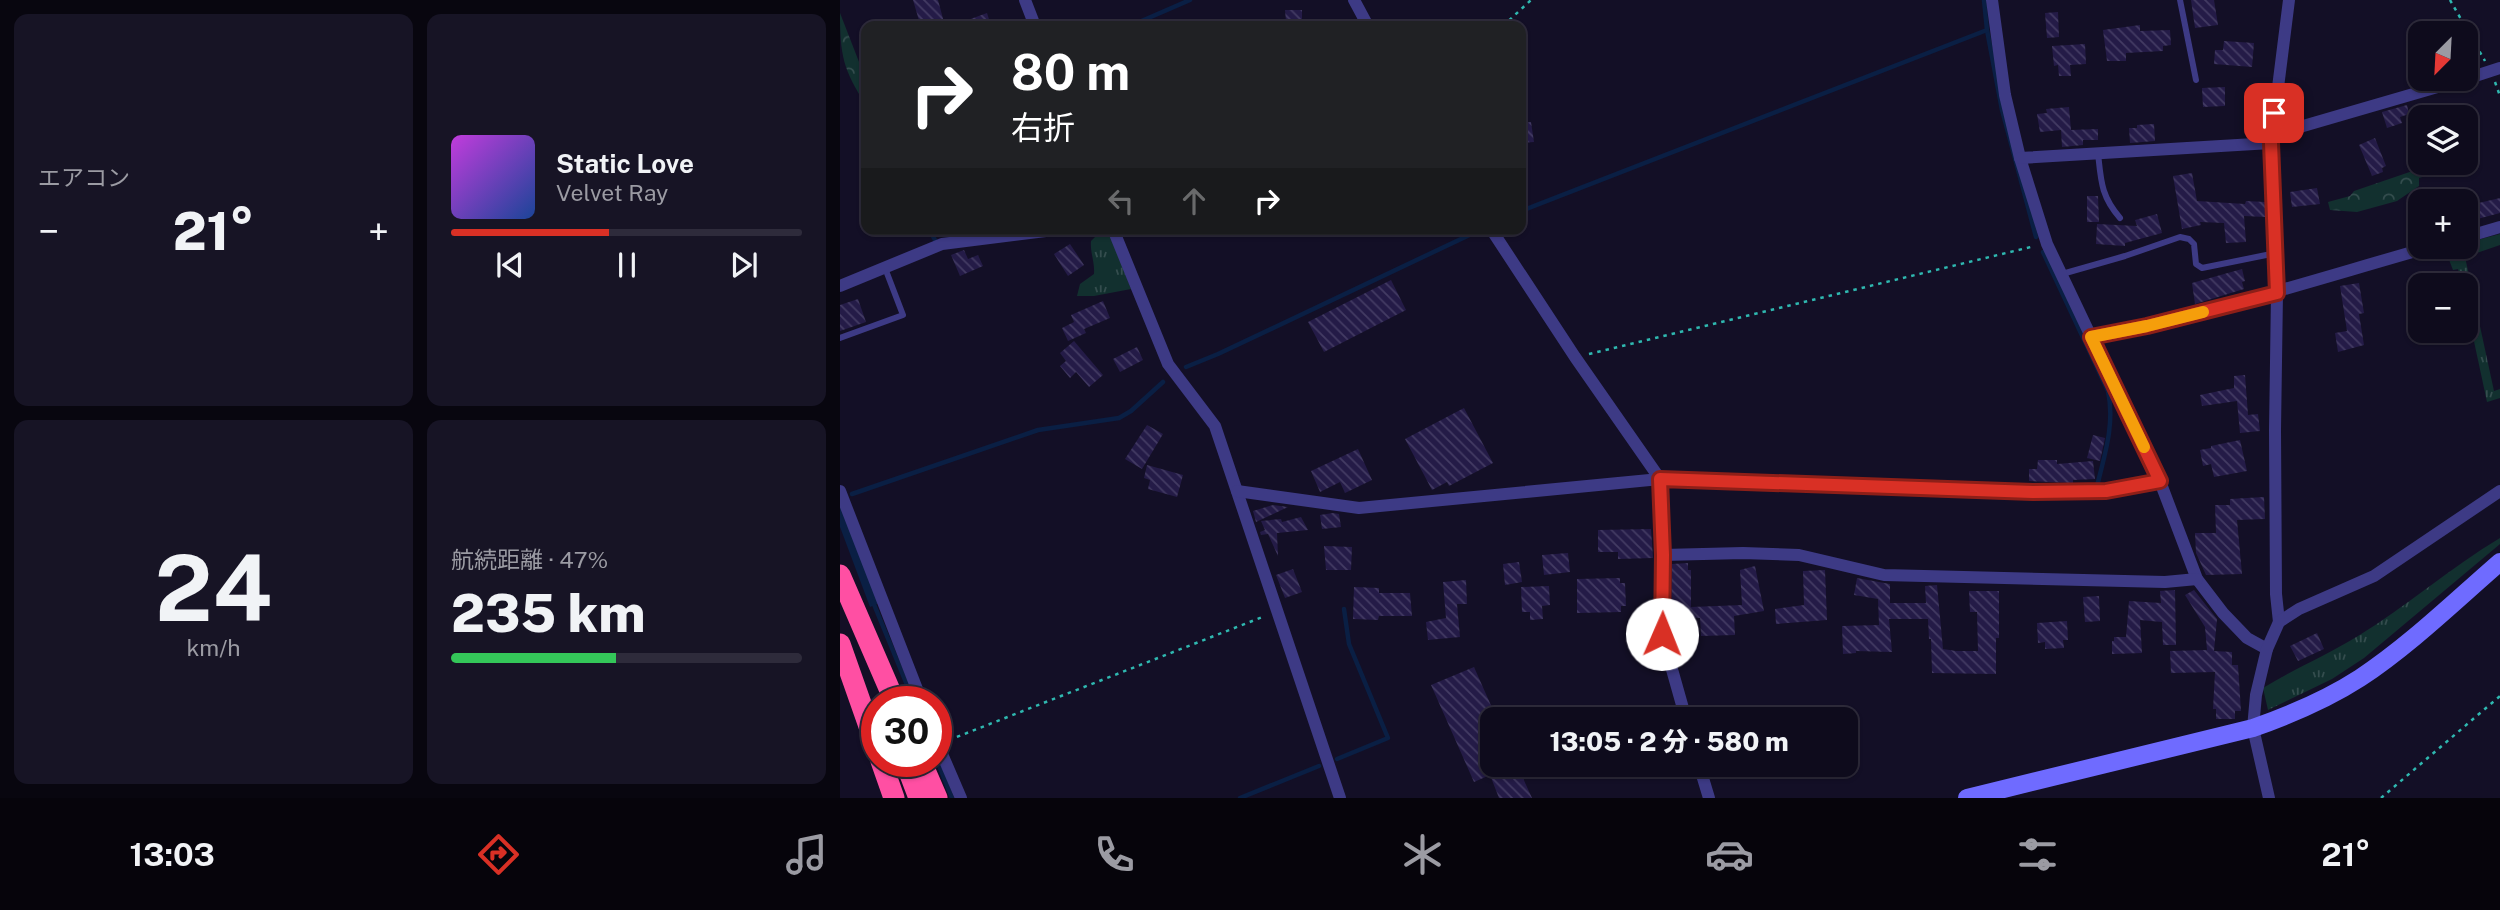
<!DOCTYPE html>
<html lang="ja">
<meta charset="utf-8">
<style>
:root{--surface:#0e0b1c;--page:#171425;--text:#f1f3f6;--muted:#9b9ba3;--line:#2e2b3b;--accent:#d93025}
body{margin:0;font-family:"Public Sans","Noto Sans JP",sans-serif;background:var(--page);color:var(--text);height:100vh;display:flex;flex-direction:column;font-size:26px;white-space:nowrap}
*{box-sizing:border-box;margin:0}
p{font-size:23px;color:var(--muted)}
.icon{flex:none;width:38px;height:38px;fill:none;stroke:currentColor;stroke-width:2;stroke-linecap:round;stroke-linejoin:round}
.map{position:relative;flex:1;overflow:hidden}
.side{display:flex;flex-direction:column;gap:14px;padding:14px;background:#08060f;width:840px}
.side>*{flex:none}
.banner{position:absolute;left:21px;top:21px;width:665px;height:214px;border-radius:14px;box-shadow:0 2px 5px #0004,0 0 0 2px var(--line);background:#202124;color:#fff;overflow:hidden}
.needle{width:46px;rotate:204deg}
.tools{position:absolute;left:1568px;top:21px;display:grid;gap:14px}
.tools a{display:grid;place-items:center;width:70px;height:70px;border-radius:14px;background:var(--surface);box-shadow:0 2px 5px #0004,0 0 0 2px var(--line);font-size:35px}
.speed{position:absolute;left:21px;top:686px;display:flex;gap:14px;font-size:35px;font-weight:700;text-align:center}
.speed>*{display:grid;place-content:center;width:91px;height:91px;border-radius:50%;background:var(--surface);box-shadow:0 2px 5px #0004,0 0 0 2px var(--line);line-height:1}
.speed .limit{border:10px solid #d22;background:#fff;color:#111}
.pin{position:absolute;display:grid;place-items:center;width:60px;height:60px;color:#fff;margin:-30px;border-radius:14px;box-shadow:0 4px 10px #0006}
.me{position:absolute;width:77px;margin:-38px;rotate:1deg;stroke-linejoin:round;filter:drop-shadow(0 0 5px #0008)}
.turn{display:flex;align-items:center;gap:24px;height:147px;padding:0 35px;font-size:32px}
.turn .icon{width:91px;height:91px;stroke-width:2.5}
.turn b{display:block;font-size:49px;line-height:60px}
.lanes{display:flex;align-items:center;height:66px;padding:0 35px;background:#0003;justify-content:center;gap:35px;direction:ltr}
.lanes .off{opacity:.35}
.big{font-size:52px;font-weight:800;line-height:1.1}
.side .card{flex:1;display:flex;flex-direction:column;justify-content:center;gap:10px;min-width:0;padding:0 24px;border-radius:14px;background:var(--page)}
.side .dial{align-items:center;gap:0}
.dial b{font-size:91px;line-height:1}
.song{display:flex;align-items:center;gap:21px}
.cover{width:84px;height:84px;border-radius:10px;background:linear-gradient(135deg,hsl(290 70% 55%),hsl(220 70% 35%))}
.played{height:7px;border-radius:4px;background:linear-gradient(90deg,var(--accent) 45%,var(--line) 45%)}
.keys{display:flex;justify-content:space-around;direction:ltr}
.heat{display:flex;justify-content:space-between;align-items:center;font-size:38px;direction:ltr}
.charge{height:10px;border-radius:5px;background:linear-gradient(90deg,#34c759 47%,var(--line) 0)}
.side .tiles{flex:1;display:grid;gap:14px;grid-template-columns:repeat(2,1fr)}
.trip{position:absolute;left:640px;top:707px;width:378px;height:70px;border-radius:14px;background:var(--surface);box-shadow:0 2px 5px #0004,0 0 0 2px var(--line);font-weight:800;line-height:70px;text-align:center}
.tabs{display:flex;height:112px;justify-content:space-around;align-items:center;background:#06040b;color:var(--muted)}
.tabs .icon{width:49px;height:49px}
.tabs .on{color:var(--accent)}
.tabs b{font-size:32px;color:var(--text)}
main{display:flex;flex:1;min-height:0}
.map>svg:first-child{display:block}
.grass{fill:url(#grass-tufts)}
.forest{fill:url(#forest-crowns)}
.water{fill:#0a1f44}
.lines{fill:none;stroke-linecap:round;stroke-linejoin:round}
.stream{stroke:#0a1f44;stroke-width:4.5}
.building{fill:url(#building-back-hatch)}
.path{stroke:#2fb8b0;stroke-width:2.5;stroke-dasharray:3.5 5;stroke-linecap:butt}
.lane{stroke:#3d3a85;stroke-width:6}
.street{stroke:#3d3a85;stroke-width:12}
.secondary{stroke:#6f6bff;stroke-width:18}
.highway{stroke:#ff4fa3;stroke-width:21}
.route-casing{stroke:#8d1f18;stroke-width:18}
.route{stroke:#d93025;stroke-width:12}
.slow{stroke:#f59e0b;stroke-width:12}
</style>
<main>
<section class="side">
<div class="tiles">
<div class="card"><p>エアコン</p>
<div class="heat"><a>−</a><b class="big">21°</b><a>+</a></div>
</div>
<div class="card">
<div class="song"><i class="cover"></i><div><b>Static Love</b><p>Velvet Ray</p></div></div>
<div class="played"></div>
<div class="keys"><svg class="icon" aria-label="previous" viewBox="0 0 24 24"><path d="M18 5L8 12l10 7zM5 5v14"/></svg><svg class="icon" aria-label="pause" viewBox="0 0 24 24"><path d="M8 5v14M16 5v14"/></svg><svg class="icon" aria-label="next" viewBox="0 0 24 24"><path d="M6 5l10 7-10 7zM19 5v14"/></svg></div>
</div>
<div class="card dial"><b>24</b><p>km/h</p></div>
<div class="card"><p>航続距離 · 47%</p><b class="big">235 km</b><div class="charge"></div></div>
</div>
</section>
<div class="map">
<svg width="1660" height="798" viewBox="0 0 1660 798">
<defs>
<pattern id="grass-tufts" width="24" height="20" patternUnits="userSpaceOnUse" patternTransform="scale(1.75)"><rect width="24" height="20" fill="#12302f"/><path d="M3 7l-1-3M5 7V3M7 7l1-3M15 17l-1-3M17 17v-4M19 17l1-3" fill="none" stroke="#344d4e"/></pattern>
<pattern id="forest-crowns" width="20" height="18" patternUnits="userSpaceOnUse" patternTransform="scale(1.75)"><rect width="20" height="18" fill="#12302f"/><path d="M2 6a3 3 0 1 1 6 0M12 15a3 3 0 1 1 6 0" fill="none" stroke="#344d4e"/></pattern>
<pattern id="building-back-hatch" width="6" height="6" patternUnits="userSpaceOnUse" patternTransform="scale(1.75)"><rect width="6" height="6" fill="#241b47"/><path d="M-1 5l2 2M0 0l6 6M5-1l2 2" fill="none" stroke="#433b63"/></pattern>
</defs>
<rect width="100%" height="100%" fill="#130f26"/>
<g class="grass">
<path d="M270,233L291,289L254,296H237L240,284L254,274C255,262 250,253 251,241L258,234Z"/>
<path d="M1660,234V245L1625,257L1654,391L1660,389V398L1647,402L1626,304V285H1622L1618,269L1613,270L1605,249L1626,247V243Z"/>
<path d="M1660,538V544L1524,658L1492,679L1428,710L1423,688C1454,669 1487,655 1518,636C1567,606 1610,568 1660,538Z"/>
</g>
<g class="forest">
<path d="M0,13L26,80V105C3,70 0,55 0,13Z"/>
<path d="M1596,163L1599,172L1579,178V186L1557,201L1517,212L1490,210L1488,202L1510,196L1514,191Z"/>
</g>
<path class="water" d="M0,504L39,603L30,607L0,527Z"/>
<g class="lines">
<g class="stream">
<path d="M290,26L350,0"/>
<path d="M1147,30L1162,110L1196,237"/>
<path d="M681,211L1147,30L1144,0"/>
<path d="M89,229L95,240"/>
<path d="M1203,252L1268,391C1275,423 1265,454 1257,486"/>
<path d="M346,367L378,354L640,230"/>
<path d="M12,494L198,430L279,418L291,411L323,382"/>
<path d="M33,602L74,702"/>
<path d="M96,758L112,798"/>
<path d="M497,759L548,738L509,644L504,609"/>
<path d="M400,798L479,766"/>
</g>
</g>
<g class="building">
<path d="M73,0H98L105,26H85L84,22L80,24Z"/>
<path d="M1351,0H1374L1378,25L1355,28Z"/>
<path d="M445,10H462V21L446,22Z"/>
<path d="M1218,12L1219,37L1207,38L1205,13Z"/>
<path d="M147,13L151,26H114V25Z"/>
<path d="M1300,25V31L1330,30L1331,45L1323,46V51L1286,53V61H1267L1263,30Z"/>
<path d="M1384,41L1414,43L1412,67L1374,64L1375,50H1383Z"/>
<path d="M1245,44L1246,64L1230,65L1231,76H1219L1218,65L1214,66L1212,46Z"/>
<path d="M1385,87V106L1363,107L1362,88Z"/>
<path d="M1567,105L1569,114L1560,117L1562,123L1547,128L1542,112Z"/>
<path d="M1229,107L1231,130L1258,129V140H1243V145L1222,147L1221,130L1200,132L1197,114L1207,113L1206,109Z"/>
<path d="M691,122L694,142L681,143V123Z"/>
<path d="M1314,124L1315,141L1290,143L1289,128H1297V125Z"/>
<path d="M1535,138L1546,166L1542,168L1543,172L1532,176L1519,145Z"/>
<path d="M1352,173L1357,201L1405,204L1406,201L1425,202V217L1404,216L1406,242L1386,243L1384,223L1360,222L1361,225L1342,229L1333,176Z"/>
<path d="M1477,188L1480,204L1452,207L1450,192Z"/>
<path d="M1247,196H1258L1259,222H1247Z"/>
<path d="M1660,198V213L1626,222V206Z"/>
<path d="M1317,214L1322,233L1285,243V246L1256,244L1257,224L1297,226L1295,220Z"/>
<path d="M230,244L244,265L228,276L214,254Z"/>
<path d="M124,250L128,259L138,255L143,266L120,276L111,255Z"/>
<path d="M1402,269L1405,281L1402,282L1404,289L1355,304L1352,283Z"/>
<path d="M551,280L566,310L484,352L468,322Z"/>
<path d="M1519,283L1524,313L1519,314L1524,345L1498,352L1495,333L1507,331L1500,286Z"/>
<path d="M18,299L26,322L0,331V305Z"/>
<path d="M263,301L270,318L244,329L246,333L228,341L222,328L234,322L231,315Z"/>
<path d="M234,341L263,375L249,387L236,372L230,378L220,366L226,361L220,353Z"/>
<path d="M297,347L303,360L280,372L273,359Z"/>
<path d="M1405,375L1408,415L1418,414L1420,431L1400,433L1397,401L1362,406L1360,395L1394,388V376Z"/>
<path d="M624,408L653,463L609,486L607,482L592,490L565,439Z"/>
<path d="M307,425L323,434L302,469L285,459Z"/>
<path d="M1253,435L1265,438L1260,461L1247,458Z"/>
<path d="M1400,440L1407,471L1374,477L1371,464L1363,466L1360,450L1371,448V446Z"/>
<path d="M518,449L532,480L505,493L500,482L480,492L471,471Z"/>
<path d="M1198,460H1217V464L1253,461L1255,479L1233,480V483L1189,481V469H1197Z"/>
<path d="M307,465L343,475L337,497L308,489L310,480L304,478Z"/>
<path d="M1424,497L1425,519L1397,520L1402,574L1366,575L1356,553L1355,533H1376L1375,505H1390V499Z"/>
<path d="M433,505L448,507L416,522L413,511Z"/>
<path d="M493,513L499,514L501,527L482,529L480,515Z"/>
<path d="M461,517L468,530L437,533L438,556L428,534L421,535L420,532L425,530L421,521L441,519L442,522Z"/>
<path d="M811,529L813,558L778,559V552H758V530Z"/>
<path d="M484,546L512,547L511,570H486Z"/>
<path d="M728,553L730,572L704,575L702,555Z"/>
<path d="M679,562L682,582L665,585L663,564Z"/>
<path d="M848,563V570H851V607L902,605L900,570L915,566L924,611L894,616L895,635L861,636L860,618L831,617L832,564Z"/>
<path d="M453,569L462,592L445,598L436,575Z"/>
<path d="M985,570L987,620L936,624L935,609L964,605L963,571Z"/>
<path d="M780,578V583H785L786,606H781V612L737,613V579Z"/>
<path d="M1017,578L1050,584V603H1086L1085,586L1097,585L1103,649L1116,651H1138L1137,612H1130L1129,591H1159V638H1156V674L1092,673L1091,639H1089L1088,619H1049L1052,652L1016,651V653L1003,654L1002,626L1039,625L1038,599L1014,595Z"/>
<path d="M626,580L627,604H617L620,637L588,640L586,622L606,618L603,582Z"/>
<path d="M709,586L710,605L702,606L703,619L690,620V612H682L681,587Z"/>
<path d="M514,587L539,588V593H570L572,616H539L538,620L513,619Z"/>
<path d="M1335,590L1336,645H1323L1322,622L1300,620L1302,653L1272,654V641H1274V637H1286L1289,601L1321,603L1320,591Z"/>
<path d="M1354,590L1377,619L1374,651L1392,652V665H1398L1401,711H1395V719H1376V709H1373L1375,672L1331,673L1330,651L1367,650L1365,627L1345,595Z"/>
<path d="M1259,596L1260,621L1245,622L1243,597Z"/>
<path d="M1227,621L1228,640H1223L1224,648L1205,649V642L1198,643L1197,623Z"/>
<path d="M1477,633L1484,649L1458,661L1450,646Z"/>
<path d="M634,667L657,719H653V765H677L692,798H659L650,775L634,782L591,685Z"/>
</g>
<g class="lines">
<g class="path">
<path d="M1610,0L1645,61"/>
<path d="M663,26L691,0"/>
<path d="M1655,82L1660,96"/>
<path d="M749,354L1195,246"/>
<path d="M109,740L425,616"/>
<path d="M1541,798L1660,696"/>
</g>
<g class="lane">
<path d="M1340,0L1356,80"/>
<path d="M1258,153C1261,181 1261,196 1280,218"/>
<path d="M1222,274L1285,256L1340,237L1349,239L1354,244L1356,264L1362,268L1436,253"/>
<path d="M0,338L63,315L45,268"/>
</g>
<g class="street">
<path d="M185,0L195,26"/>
<path d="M514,0L528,26"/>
<path d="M1152,0L1165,95L1180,158L1207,244L1321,484L1357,579L1383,613L1407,638L1427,649"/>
<path d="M1626,79L1660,68"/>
<path d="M1432,135L1625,79"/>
<path d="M1180,158L1431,143"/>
<path d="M273,229L328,364L375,426L500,798"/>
<path d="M651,229L735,357L820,479L823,555L822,634L846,719"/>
<path d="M1626,237L1660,227"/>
<path d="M0,286L102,244L222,229"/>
<path d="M1251,337C1366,315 1477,279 1590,247"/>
<path d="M0,491L82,702"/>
<path d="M397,491L519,508L820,479L1193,492L1266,491L1320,481"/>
<path d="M823,555L903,553L959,555L1044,575L1325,582L1357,579"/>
<path d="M1439,622L1436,594L1435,430L1437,293L1431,143L1449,0"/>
<path d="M96,740L121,798"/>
<path d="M859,765L869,798"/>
<path d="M1429,798L1413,728L1416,695L1427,649L1439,622L1459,609L1534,576L1660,491"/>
</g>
<path class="secondary" d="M1127,798L1413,728C1450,715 1486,700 1520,678C1570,645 1615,601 1660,562"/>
<g class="highway">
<path d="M0,575L55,702"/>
<path d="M0,644L37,749"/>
<path d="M41,761L54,798"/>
<path d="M65,761L79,798"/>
<path d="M81,761L97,798"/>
</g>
</g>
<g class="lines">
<g class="route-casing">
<path id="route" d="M822,634L823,555L820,479L1193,492L1266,491L1320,481L1251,337L1307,326L1437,293L1431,143L1434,113"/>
</g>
<use href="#route" class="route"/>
<path class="slow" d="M1304,447L1251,337L1307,326L1363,312"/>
</g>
</svg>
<div class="tools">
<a><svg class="needle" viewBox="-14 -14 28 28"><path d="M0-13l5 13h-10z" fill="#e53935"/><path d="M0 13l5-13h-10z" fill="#9b9ba3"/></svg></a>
<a><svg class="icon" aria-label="layers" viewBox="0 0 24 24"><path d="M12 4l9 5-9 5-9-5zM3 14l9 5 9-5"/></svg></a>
<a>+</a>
<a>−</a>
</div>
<div class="speed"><div class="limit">30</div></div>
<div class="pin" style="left:1434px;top:113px;background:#d93025"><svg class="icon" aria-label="arrive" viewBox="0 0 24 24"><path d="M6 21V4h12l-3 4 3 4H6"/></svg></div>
<svg class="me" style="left:822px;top:634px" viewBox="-20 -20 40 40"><circle r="19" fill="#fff"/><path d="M0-13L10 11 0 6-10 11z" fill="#d93025"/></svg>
<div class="trip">13:05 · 2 分 · 580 m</div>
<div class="banner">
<div class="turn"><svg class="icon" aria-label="right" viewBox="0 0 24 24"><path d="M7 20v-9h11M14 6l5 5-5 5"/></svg><div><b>80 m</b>右折</div></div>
<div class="lanes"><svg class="icon off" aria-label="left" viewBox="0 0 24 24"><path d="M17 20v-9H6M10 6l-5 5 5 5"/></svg><svg class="icon off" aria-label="ahead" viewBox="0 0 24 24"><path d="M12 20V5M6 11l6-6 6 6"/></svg><svg class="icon" aria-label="right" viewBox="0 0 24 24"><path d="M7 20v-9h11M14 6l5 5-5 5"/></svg></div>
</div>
</div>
</main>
<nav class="tabs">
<b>13:03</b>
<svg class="icon on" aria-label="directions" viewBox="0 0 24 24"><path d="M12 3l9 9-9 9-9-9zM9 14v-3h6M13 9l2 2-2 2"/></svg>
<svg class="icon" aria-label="music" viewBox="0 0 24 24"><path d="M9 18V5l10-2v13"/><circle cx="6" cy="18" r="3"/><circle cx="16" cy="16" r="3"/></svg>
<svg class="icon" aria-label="phone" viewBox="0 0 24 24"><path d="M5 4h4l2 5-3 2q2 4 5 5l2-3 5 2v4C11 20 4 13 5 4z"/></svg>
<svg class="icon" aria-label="climate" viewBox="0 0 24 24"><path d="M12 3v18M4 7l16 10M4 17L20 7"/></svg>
<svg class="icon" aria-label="car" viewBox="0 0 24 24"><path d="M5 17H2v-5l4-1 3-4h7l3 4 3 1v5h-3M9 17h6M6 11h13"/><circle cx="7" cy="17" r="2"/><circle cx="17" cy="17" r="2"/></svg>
<svg class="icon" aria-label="filters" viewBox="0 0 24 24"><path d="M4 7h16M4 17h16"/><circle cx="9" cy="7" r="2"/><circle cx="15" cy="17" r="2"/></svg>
<b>21°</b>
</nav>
